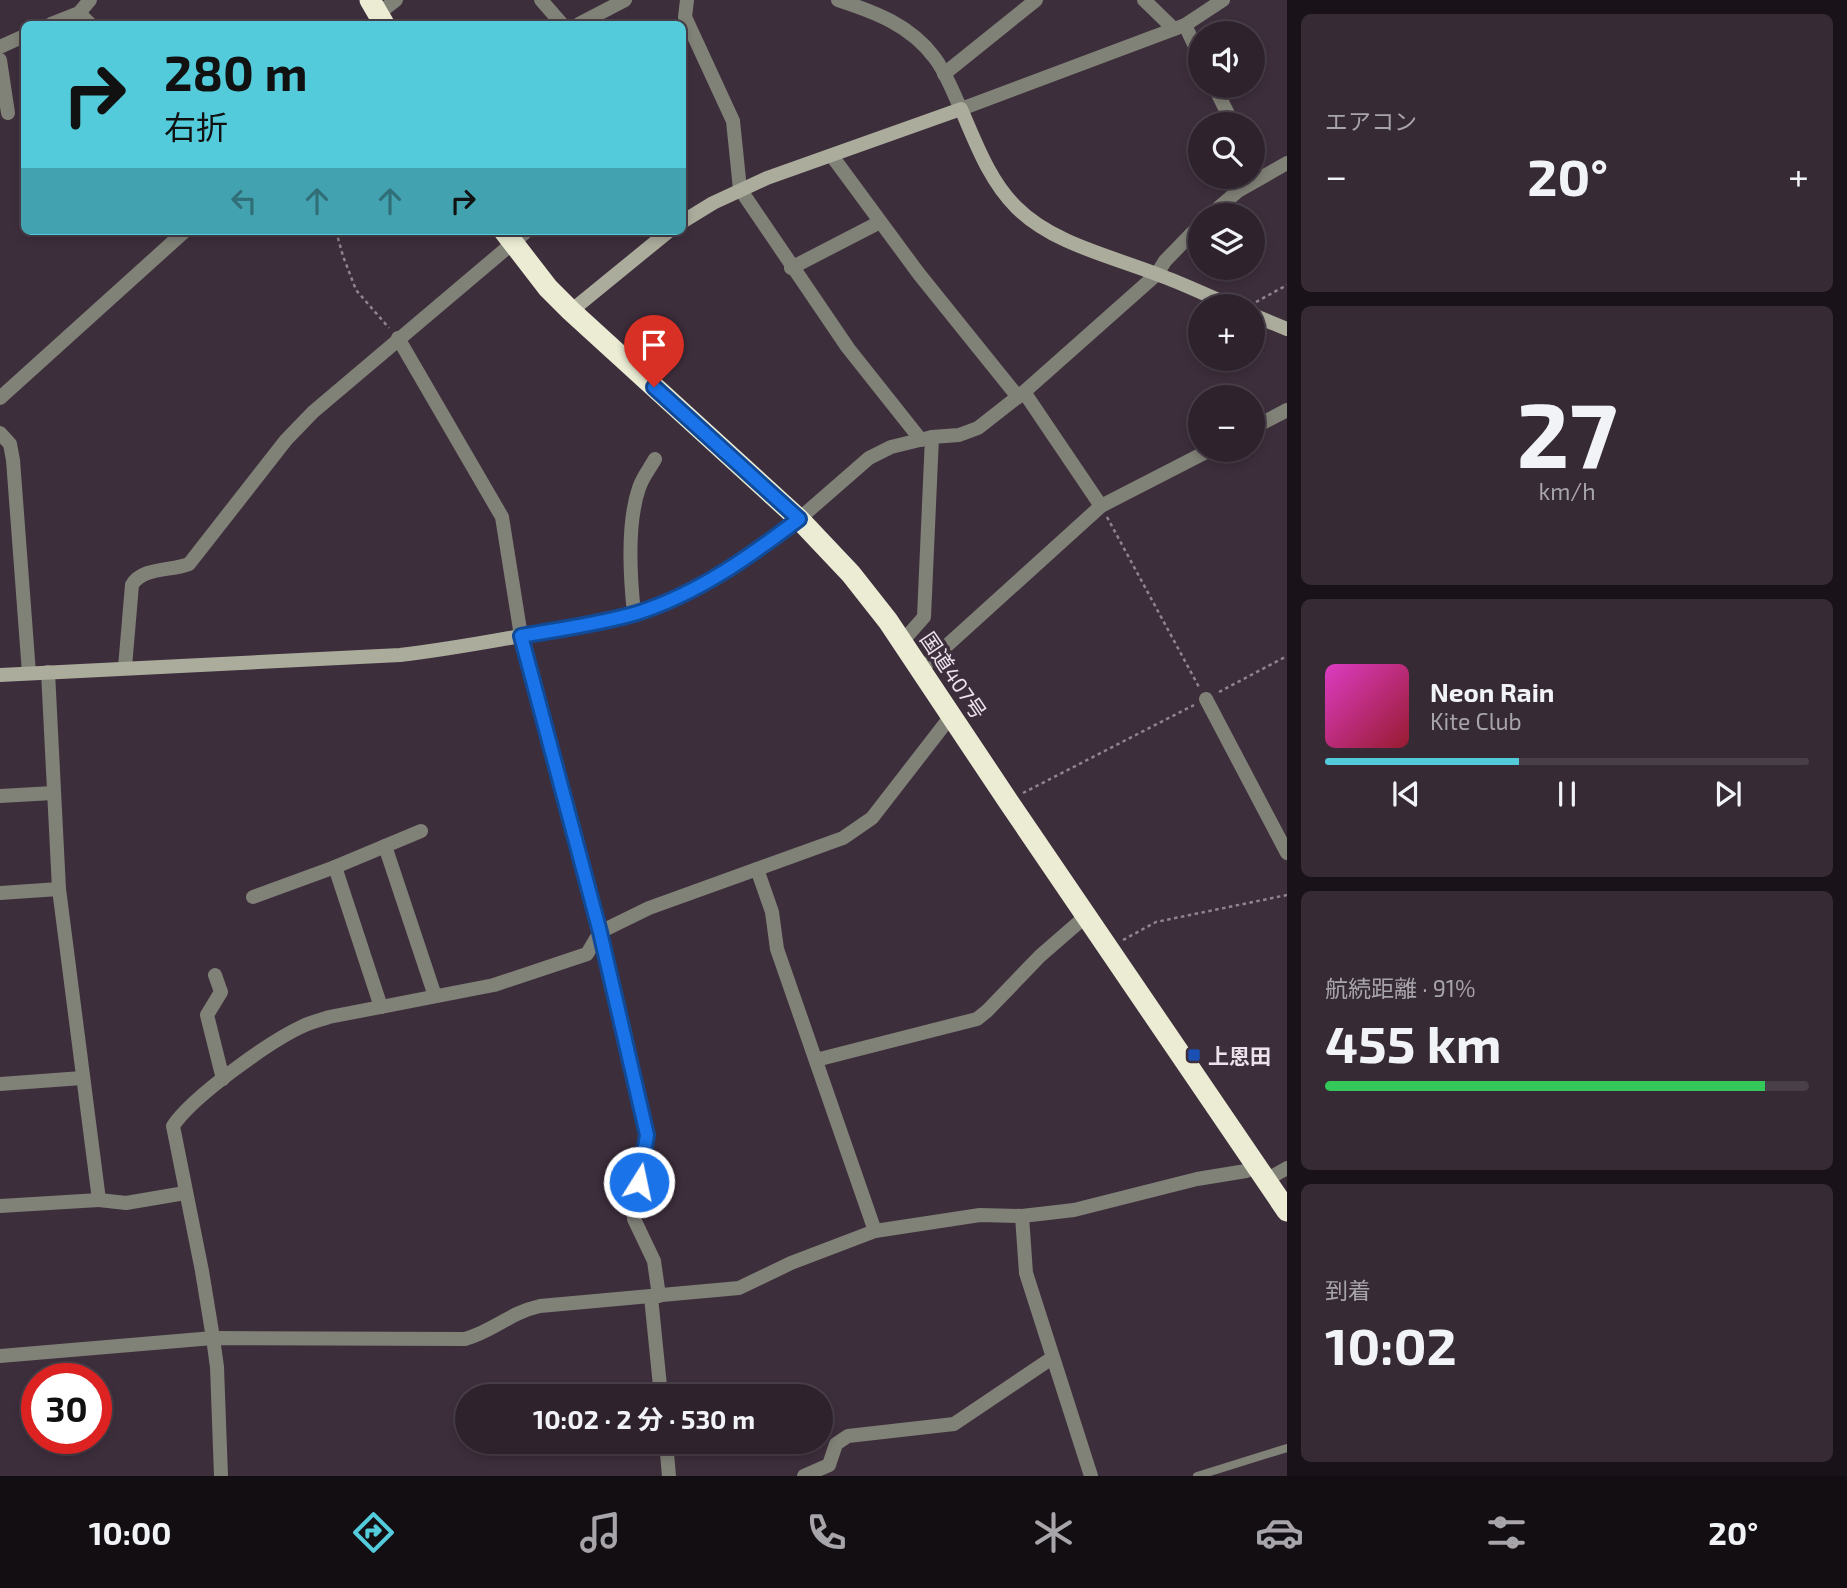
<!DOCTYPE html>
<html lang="ja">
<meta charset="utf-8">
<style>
:root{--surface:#2e222d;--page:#362a35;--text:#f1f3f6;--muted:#a7a4aa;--line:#493f49;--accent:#53cbdb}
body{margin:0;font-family:"Exo 2","Noto Sans JP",sans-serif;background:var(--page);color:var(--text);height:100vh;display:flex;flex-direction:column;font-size:26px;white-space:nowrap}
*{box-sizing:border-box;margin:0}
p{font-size:23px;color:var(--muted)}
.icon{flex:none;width:38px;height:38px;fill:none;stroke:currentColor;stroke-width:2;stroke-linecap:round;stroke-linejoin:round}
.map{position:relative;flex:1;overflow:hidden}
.panel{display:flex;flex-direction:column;gap:14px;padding:14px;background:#191319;width:560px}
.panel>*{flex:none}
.guide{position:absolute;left:21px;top:21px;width:665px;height:214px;border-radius:10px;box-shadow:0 4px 10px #0003,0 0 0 2px var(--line);background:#53cbdb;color:#111;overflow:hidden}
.fabs{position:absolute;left:1188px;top:21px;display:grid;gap:14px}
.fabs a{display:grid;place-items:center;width:77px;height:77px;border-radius:50%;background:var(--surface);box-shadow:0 4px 10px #0003,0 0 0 2px var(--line);font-size:35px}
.speed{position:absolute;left:21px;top:1363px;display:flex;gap:14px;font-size:35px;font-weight:700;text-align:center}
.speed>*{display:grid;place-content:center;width:91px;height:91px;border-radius:50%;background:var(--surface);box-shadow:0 4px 10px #0003,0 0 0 2px var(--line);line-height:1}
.speed .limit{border:10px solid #d22;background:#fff;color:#111}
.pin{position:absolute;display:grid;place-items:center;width:60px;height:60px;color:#fff;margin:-72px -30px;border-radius:50% 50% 50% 0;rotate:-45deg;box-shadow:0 0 7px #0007}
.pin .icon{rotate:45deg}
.me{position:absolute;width:77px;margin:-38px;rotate:10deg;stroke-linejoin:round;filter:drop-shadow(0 0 5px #0008)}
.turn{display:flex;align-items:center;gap:24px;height:147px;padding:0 28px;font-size:32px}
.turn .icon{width:91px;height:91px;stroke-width:2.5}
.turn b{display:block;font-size:49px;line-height:60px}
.lanes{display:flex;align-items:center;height:66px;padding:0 28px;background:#0003;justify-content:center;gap:35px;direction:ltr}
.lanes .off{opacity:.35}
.big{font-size:52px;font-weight:700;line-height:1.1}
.panel .tile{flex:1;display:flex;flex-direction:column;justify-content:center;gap:10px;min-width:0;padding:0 24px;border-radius:10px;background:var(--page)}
.panel .dial{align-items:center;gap:0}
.dial b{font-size:91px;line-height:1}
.song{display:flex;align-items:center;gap:21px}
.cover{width:84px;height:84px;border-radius:10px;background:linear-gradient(135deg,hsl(310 70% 55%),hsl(350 70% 35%))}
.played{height:7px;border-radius:4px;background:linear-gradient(90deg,var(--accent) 40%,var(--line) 40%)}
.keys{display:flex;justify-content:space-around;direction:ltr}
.heat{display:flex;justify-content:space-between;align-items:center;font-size:38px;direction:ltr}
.charge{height:10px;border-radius:5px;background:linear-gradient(90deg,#34c759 91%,var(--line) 0)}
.trip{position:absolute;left:455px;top:1384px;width:378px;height:70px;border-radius:35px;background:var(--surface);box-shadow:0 4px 10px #0003,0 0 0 2px var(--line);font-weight:700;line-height:70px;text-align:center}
.dock{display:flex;height:112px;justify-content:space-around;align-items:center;background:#120e12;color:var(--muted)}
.dock .icon{width:49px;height:49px}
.dock .on{color:var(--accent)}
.dock b{font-size:32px;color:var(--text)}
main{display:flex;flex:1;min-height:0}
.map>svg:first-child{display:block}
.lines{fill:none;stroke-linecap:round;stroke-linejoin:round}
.path{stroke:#918490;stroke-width:2.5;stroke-dasharray:3.5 3.5;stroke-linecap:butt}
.lane{stroke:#808177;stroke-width:8}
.street{stroke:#808177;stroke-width:14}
.secondary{stroke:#abac9c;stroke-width:14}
.highway{stroke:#ebecd3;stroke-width:21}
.route-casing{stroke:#114b97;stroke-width:18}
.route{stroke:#1a73e8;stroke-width:12}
.transit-dot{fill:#1a4fb4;stroke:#3d2e3c;stroke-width:2.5}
.labels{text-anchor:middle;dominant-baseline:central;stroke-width:7;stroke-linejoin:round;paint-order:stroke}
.street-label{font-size:21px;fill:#ece2ec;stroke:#3d2e3c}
.poi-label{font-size:21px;font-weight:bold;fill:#ece2ec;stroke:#3d2e3c;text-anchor:start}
</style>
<main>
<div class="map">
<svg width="1287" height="1476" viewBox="0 0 1287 1476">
<rect width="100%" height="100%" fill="#3d2e3c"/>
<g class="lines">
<g class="path">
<path d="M336,231L343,256L356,290L389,328"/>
<path d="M1256,302L1287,285"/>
<path d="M1107,517L1199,687"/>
<path d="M1219,692L1287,656"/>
<path d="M1023,793L1194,705"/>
<path d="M1123,940L1156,922L1287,895"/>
</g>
<path class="lane" d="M1197,1476L1287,1448"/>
<g class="street">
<path d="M541,0L562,24"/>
<path d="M687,0L685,17L733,121L740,189L848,348L921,440"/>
<path d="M838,0C875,12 910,25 934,57C946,72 953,93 961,109L1185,25L1223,0"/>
<path d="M1144,0L1174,29"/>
<path d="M79,13L90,24"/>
<path d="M378,14L396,0"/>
<path d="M51,24L79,13L90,0"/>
<path d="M579,24L625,0"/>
<path d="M1185,25L1200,57"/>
<path d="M0,47L24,36"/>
<path d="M0,60L8,113"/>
<path d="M944,74L1036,0"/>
<path d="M1214,86L1233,124"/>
<path d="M832,156L919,274L1018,397"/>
<path d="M1253,165L1259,178"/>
<path d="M1210,215L1238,191L1287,163"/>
<path d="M791,268L880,222"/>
<path d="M398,338L502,517L521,636L600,932L647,1134L634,1219L654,1261L659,1296"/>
<path d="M1024,392L1101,506"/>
<path d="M0,398L185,231"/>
<path d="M1253,428L1287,410"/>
<path d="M0,433L10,444L13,460L29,673"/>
<path d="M799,519L869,458L891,447L932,437L959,435L978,428L1024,392L1157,274L1165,261L1200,225"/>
<path d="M634,613C630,576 627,523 639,488C642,478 650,468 655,459"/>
<path d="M902,642L924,617L932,437"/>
<path d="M125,667L132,585C142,567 172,571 189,564L286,440L313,412L527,231"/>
<path d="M921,669L1101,506L1210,450"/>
<path d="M48,672L59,889L99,1200L126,1203L185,1193"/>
<path d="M1206,699L1287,853"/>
<path d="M0,796L53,793"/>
<path d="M385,846L435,996"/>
<path d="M335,867L381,1007"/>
<path d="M757,869L772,912L777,949L875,1231"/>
<path d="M0,893L59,889"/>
<path d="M253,897L335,867L421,831"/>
<path d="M215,975L221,992L207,1015L223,1079"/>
<path d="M816,1060L977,1019L987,1011L1040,956L1086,916"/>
<path d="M0,1084L82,1078"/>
<path d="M1266,1180L1287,1168"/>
<path d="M0,1206L99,1200"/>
<path d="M1022,1216L1026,1273L1091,1476"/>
<path d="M651,1297L661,1396"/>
<path d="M0,1356L213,1338L465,1339C494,1331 509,1313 540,1306L739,1288L791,1263L875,1231L980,1215L1022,1216L1074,1210L1197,1179L1246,1171L1256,1166"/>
<path d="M666,1442L669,1476"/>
<path d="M221,1476L217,1367L213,1338L202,1271L173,1126C192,1097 270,1041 303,1026C311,1022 321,1020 329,1017L494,985L587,954L600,932L649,908L843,838L872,818L951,716"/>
<path d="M804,1476L829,1465L836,1444L848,1436L954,1424L1052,1358"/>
</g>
<g class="secondary">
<path d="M682,222L713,203L767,178L961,109C976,143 989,180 1016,207C1053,244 1111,256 1159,275C1184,284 1208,296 1233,306"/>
<path d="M571,311L669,231"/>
<path d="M1253,315L1287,329"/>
<path d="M0,675L400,655C445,650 488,642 532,634C581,625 631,618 677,597C721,577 761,548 799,519"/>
</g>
<g class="highway">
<path d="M370,0L384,24"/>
<path d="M504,231L548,288L571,311L799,519L851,574L888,621L1008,801L1287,1211"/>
</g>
</g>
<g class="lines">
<g class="route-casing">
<path id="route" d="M639,1182L647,1135L600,932L521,636C560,629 600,624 637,613C697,594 749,557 799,519L654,387"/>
</g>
<use href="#route" class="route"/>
</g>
<rect class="transit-dot" x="1187" y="1048" width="14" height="14" rx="3.5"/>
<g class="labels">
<g class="street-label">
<text transform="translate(954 675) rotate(56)">国道407号</text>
</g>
<g class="poi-label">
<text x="1208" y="1055">上恩田</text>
</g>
</g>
</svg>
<div class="fabs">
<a><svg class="icon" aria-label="sound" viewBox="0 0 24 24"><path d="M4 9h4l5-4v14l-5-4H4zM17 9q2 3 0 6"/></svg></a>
<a><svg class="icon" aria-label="search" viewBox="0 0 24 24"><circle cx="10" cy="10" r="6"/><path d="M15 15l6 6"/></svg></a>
<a><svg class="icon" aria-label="layers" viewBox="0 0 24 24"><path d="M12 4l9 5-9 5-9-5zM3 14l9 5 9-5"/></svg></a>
<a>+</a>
<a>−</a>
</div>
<div class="speed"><div class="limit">30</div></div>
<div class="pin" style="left:654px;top:387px;background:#d93025"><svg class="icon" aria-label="arrive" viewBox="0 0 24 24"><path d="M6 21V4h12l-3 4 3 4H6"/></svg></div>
<svg class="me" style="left:639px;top:1182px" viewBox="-20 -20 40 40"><circle r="17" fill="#1a73e8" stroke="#fff" stroke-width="3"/><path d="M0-11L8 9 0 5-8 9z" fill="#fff"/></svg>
<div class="trip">10:02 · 2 分 · 530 m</div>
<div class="guide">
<div class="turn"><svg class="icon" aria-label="right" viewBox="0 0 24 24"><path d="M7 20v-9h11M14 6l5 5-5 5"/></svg><div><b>280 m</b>右折</div></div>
<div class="lanes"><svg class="icon off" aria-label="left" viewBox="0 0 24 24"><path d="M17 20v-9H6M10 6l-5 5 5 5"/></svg><svg class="icon off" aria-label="ahead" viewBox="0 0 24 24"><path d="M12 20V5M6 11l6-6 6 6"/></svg><svg class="icon off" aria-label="ahead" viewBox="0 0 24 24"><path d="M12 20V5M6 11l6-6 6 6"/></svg><svg class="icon" aria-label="right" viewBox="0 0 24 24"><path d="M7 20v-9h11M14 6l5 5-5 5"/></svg></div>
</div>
</div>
<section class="panel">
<div class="tile"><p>エアコン</p>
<div class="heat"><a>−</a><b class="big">20°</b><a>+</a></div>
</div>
<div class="tile dial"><b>27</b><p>km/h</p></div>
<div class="tile">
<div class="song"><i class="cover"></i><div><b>Neon Rain</b><p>Kite Club</p></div></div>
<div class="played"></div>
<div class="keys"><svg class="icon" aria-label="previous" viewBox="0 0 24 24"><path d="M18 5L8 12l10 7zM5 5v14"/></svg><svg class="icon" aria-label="pause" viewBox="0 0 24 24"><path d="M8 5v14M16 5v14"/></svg><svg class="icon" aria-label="next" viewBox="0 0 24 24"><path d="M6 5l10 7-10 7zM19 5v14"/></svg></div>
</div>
<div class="tile"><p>航続距離 · 91%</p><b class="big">455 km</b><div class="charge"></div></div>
<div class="tile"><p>到着</p><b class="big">10:02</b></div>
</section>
</main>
<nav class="dock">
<b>10:00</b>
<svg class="icon on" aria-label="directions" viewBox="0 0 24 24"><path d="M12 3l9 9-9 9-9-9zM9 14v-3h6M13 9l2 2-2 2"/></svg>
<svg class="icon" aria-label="music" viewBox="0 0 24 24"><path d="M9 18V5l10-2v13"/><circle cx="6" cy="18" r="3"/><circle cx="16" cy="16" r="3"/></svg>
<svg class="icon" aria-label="phone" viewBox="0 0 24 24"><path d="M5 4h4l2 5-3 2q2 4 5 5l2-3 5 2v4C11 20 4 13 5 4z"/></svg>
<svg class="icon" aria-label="climate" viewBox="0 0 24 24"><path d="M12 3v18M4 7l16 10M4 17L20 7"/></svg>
<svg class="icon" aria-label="car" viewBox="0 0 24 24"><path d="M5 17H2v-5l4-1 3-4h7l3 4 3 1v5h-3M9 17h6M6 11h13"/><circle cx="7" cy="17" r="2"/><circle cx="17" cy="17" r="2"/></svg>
<svg class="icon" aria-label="filters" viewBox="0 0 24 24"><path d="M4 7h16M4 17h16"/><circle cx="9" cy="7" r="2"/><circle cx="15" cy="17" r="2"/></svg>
<b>20°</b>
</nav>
